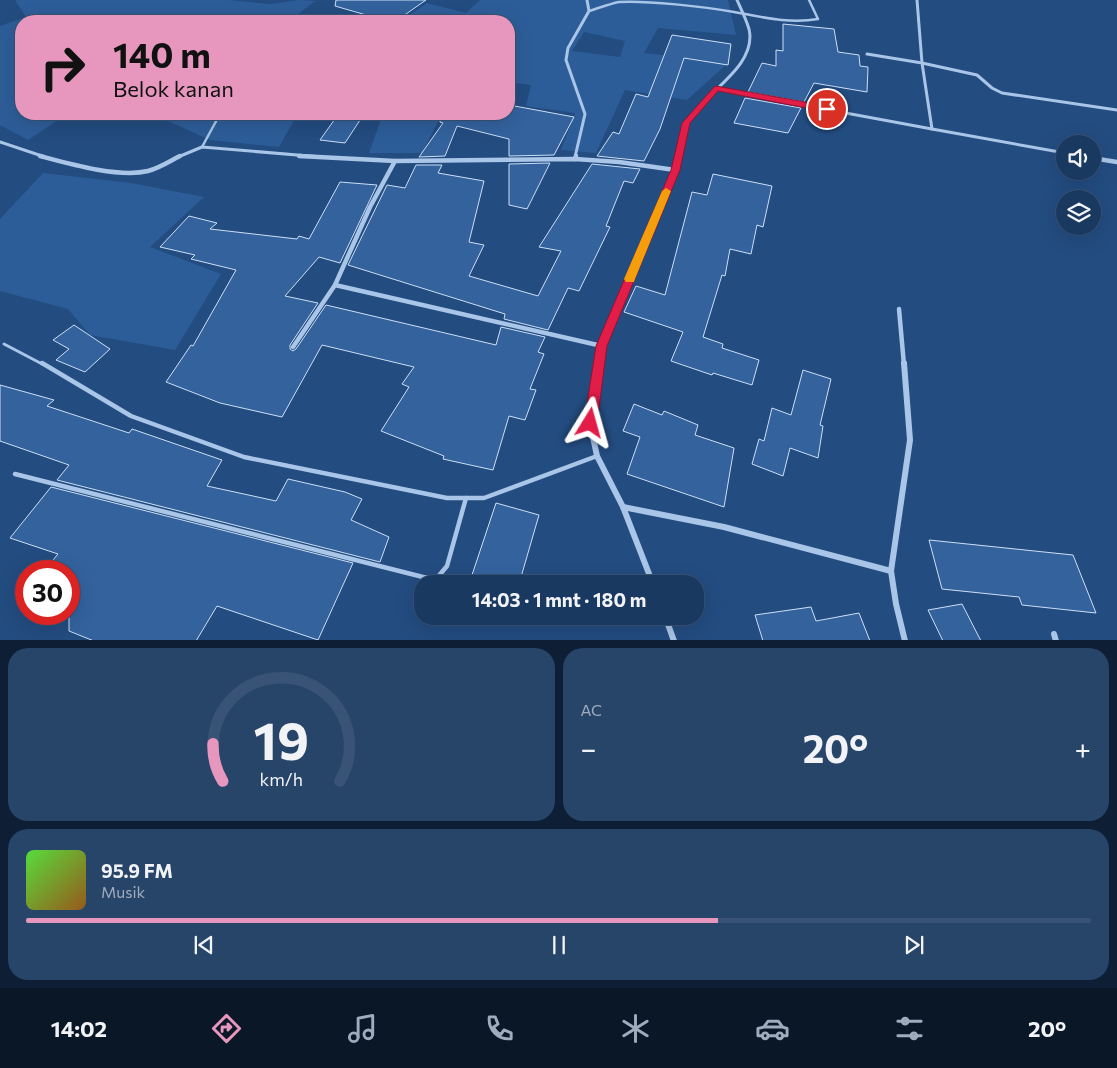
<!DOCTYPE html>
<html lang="id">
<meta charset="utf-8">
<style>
:root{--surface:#1a3960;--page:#274469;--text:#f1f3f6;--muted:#9facbd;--line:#385375;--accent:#e797bd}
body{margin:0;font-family:Commissioner,sans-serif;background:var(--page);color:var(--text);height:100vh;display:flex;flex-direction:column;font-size:19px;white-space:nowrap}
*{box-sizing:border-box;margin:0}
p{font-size:16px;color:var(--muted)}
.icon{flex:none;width:28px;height:28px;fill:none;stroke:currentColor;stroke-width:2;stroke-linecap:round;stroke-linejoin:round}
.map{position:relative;height:640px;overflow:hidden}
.panel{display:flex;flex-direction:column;gap:8px;padding:8px;background:#0e1f35;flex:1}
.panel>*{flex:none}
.guide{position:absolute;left:15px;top:15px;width:500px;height:105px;border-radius:20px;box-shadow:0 5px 20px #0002,0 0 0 1px var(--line);background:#e797bd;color:#111;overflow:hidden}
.buttons{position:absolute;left:1056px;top:135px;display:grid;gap:10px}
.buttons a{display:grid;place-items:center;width:45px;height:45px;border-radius:50%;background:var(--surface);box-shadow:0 5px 20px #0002,0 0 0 1px var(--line);font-size:25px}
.speed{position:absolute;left:15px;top:560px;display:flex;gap:10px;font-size:25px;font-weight:700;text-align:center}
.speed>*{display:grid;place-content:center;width:65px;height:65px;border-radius:50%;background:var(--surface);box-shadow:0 5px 20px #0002,0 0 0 1px var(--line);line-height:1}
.speed .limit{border:8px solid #d22;background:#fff;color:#111}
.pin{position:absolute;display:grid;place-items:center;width:42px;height:42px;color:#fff;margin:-21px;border:2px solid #fff;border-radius:50%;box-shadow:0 1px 5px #0007}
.me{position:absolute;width:55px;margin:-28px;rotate:8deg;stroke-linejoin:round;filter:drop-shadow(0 0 4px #0008)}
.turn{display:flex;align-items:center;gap:18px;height:105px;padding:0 15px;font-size:22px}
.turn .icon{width:65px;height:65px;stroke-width:2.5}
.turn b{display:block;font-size:35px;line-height:42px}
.big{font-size:38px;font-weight:700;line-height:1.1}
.panel .widget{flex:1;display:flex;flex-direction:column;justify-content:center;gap:8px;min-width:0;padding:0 18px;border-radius:20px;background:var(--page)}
.panel .dial{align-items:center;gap:0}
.dial svg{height:130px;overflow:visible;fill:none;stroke:var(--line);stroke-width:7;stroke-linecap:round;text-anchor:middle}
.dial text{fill:var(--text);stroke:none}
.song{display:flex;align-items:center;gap:15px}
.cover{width:60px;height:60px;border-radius:8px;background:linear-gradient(135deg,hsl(110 70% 55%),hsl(30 70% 35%))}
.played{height:5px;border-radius:2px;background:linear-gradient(90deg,var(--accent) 65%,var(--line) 65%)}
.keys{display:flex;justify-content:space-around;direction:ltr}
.heat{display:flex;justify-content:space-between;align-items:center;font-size:28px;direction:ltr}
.panel .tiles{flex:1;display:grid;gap:8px;grid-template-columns:1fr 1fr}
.widget:last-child{grid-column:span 2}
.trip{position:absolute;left:414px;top:575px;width:290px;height:50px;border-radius:20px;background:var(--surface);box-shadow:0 5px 20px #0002,0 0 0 1px var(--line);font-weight:700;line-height:50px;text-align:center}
.menu{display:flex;height:80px;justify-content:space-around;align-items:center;background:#0a1726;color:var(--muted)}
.menu .icon{width:35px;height:35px}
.menu .on{color:var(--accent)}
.menu b{font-size:22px;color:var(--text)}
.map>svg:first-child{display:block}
.green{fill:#2d5d98;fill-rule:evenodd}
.building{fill:#33629d;stroke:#cddff5}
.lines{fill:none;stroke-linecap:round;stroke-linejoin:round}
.service-far2{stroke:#a9c5e7;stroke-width:2.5}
.service-far1{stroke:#a9c5e7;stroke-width:3}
.service{stroke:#a9c5e7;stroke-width:4.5}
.minor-far2{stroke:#a9c5e7;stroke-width:3}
.minor-far1{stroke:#a9c5e7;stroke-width:4.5}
.minor{stroke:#a9c5e7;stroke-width:6}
.route{fill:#e11d48;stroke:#92132f}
.slow{fill:#f59e0b}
</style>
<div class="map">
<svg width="1117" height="641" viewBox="0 0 1117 641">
<rect width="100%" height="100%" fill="#234c80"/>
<g class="green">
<path d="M15,0H229L270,4L300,0L315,1L297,15L314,21H21V114H67L28,140L0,125V26L26,17Z"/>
<path d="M480,0H728L736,35L658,28L644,53L728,63L687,100L625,90L596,153L561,150L575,113L526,106L531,85L509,82V21H400L427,3L466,13ZM584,32L625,41L620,57L572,51Z"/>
<path d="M141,114H310L297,115L279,147L210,140L166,120Z"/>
<path d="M383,114H442L422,153H369Z"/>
<path d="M43,173L131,183L204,197L150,247L221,274L175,350L90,335L68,309L0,291V219Z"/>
</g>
<g class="building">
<path d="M336,0H426L396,21H387L335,6Z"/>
<path d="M783,24L834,29L838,52L859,55L860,66L868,67L867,92L814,83L804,102L748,92L762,63L776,66V50L783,51Z"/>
<path d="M672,35L731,44L728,65L684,58L660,129L644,161L597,156L613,132L619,134L636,94L648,97Z"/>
<path d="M745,98L801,108L788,133L734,123Z"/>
<path d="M509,105L574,117L554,155L509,156V139L457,126L445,156L419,157L443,123L440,122L441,114H509Z"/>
<path d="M337,116L362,117L345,143L320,140Z"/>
<path d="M550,163L527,209L509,205V164Z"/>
<path d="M592,164L640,169L633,183L624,181L606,226L610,227L579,291L568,288L548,330L504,319L505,314L348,265L387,185L405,188L416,165H442L438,173L484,181L469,242L484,245L469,276L538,296L561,251L539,247Z"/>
<path d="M713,174L772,186L763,227L757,225L751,254L730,249L725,276L722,275L703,337L723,344L722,348L759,360L752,385L713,373L712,375L671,361L683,332L624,312L636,286L665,295L692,192L707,195Z"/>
<path d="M340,182L377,185L340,263L319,257L285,296L318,303L290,345V349L293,351L296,349L326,305L496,345L501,327L545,337L538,352L544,354L530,389L536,390L525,420L509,416L493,470L443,459L444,456L381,431L409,387L402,384L414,367L322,345L282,417L220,403L166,382L191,345L193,346L236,270L191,259L195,255L160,247L189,216L217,223L210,229L297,239L299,236L309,239Z"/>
<path d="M74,325L110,349L85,372L56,360L69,349L53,340Z"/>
<path d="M803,370L831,379L820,425L823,426L818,458L790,448L783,476L752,464L759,439L764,441L772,408L791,415Z"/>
<path d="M0,385L54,400L47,406L129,433L132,429L222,460L207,486L276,501L288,479L345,492L362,499L351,520L389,537L380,562L57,480L69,465L0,441Z"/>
<path d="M634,404L662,415L664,411L698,425L695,435L734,448L724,507L627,474L640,437L623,431Z"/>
<path d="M51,487L353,563L318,640L217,606L196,641H94L69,631V571H44L58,554L10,538Z"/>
<path d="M496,503L539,515L519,584H469Z"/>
<path d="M929,540L1073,555L1096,613L1022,605L1019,597L942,589Z"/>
<path d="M962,604L981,641H943L928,610Z"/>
<path d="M811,607L816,621L859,613L870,641H763L755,615Z"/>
</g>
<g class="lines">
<g class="service-far2">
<path d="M589,11C599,8 609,4 619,2C645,0 706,7 734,12C762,17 789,24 818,19L809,0"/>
<path d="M202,147L220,114"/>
</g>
<path class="service-far1" d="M4,344L44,365"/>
<g class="service">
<path d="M42,363L131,416L244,457L447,498H484L597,456"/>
<path d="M15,474L423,577L437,578L447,566L466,498"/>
</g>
<g class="minor-far2">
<path d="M917,0L922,63L977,75L992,88L1002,93L1117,110"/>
<path d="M716,89L932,129L922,63L867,54"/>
<path d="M932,129L1065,153"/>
<path d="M0,142L45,157"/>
<path d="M178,157L202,147L321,157"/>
<path d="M575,157L585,114L566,60L568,48L589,11L587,0"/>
<path d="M678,157C680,147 681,132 686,123C702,94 758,67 749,29C746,19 741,9 737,0"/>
</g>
<g class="minor-far1">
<path d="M40,156C70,164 119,178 148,171C160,168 170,161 180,156"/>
<path d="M299,156L395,161L575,159L619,162L675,170"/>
<path d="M1092,158L1117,162"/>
<path d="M575,159L576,156"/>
<path d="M335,285L602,346"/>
<path d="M899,309L904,365"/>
<path d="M293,347L335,285L370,207L395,161"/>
<path d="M599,365L602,346L675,170L678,156"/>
</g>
<g class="minor">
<path d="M599,363L590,423L597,456L623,507L653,584"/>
<path d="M623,507L724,527L891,571L896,604L905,641"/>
<path d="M891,571L910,440L904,363"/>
<path d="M665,616L674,641"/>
<path d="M1054,634L1056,641"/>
</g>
</g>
<path class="route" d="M716,86L827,106L831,109L827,112L718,91L690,123L680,170L607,346L597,423L595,427L590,429L586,427L584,423L596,346L671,170L682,123L714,87Z"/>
<path class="slow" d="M666,188L671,191L635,279L634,282H626L624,279L662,191Z"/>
</svg>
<div class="buttons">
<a><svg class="icon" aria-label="sound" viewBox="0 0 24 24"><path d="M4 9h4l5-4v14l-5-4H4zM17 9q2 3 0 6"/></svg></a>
<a><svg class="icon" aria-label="layers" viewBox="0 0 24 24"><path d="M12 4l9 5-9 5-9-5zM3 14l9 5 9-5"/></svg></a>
</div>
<div class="speed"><div class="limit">30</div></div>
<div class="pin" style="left:827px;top:109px;background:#d93025"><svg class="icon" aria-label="arrive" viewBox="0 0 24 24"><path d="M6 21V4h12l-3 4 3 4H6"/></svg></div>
<svg class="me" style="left:590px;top:423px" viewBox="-20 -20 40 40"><path d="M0-17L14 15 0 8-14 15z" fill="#e11d48" stroke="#fff" stroke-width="4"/></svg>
<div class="trip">14:03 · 1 mnt · 180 m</div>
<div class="guide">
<div class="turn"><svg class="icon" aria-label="right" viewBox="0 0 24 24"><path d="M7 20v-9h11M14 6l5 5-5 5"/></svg><div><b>140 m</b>Belok kanan</div></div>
</div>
</div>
<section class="panel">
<div class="tiles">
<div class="widget dial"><svg viewBox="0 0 100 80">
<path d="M14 69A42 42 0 1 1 86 69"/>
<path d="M14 69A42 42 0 0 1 8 46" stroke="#e797bd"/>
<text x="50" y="56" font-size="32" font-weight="700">19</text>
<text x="50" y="72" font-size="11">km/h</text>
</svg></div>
<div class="widget"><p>AC</p>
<div class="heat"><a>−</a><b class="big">20°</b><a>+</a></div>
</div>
<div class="widget">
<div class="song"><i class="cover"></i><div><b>95.9 FM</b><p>Musik</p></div></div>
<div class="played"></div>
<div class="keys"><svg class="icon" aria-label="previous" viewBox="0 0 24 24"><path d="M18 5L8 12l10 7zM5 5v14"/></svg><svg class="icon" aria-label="pause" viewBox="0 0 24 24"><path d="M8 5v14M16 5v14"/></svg><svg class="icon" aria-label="next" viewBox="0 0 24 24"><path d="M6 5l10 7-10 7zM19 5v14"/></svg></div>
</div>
</div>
</section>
<nav class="menu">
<b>14:02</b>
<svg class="icon on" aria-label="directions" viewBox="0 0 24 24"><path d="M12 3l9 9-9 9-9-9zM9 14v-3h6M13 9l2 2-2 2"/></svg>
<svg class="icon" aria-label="music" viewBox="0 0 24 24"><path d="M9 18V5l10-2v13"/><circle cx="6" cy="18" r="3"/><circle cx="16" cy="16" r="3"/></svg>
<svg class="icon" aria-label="phone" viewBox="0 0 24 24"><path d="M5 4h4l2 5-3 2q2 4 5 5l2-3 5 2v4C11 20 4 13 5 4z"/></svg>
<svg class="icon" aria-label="climate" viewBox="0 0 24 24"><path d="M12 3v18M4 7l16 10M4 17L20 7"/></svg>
<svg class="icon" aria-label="car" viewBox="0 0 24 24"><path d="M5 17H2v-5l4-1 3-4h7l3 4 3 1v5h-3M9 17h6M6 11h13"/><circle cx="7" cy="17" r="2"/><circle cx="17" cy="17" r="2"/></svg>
<svg class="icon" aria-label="filters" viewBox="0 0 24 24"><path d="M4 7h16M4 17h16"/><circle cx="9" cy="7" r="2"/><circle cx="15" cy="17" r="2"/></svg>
<b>20°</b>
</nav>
